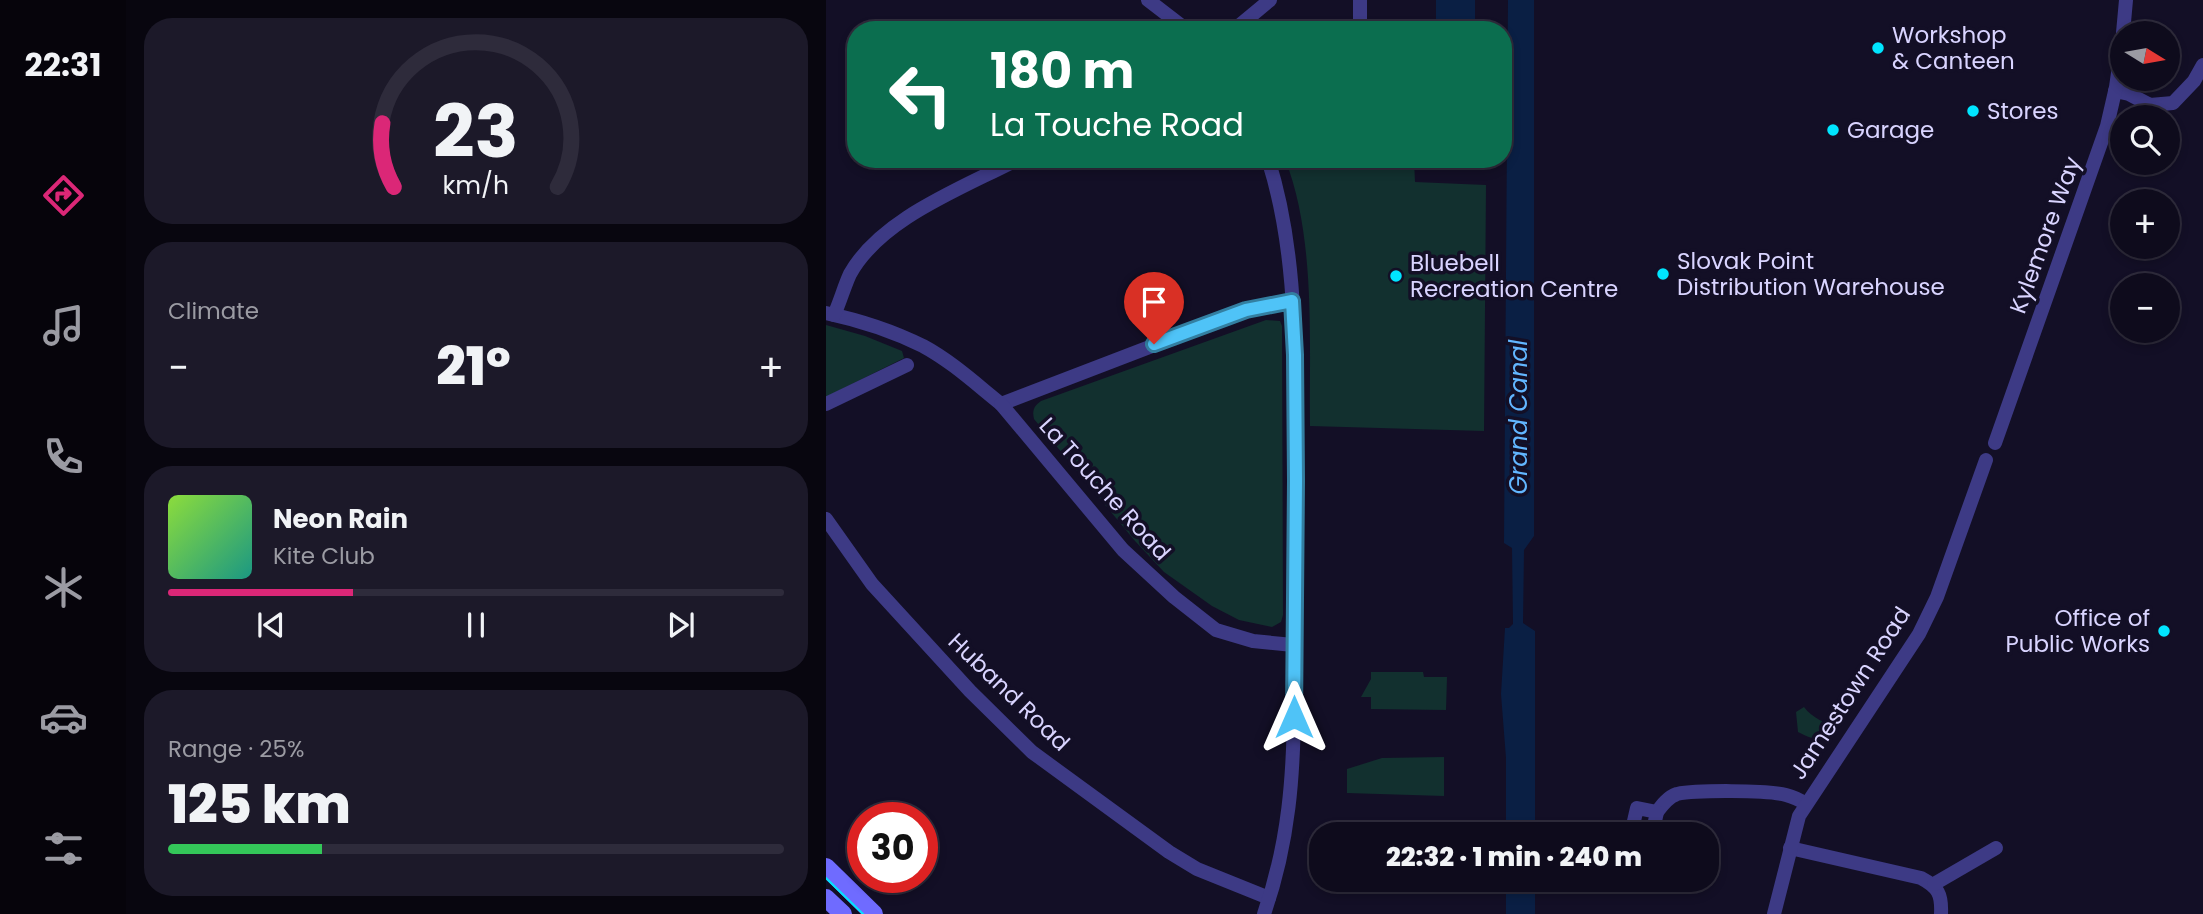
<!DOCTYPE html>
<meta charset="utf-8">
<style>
:root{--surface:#0e0b1c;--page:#1c1929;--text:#f1f3f6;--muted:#9b9ba3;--line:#2e2b3b;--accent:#db2777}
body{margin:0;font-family:Poppins,sans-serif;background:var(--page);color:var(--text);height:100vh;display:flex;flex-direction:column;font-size:26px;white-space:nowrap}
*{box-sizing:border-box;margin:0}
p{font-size:23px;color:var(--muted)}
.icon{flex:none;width:38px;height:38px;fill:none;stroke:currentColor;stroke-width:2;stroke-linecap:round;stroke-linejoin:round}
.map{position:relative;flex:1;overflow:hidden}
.sheet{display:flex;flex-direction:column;gap:18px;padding:18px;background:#08060f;width:700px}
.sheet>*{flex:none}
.guide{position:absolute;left:21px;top:21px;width:665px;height:147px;border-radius:28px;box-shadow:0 4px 10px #0003,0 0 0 2px var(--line);background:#0b6e4f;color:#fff;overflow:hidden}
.needle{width:46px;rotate:101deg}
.controls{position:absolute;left:1284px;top:21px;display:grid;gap:14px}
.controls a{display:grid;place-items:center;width:70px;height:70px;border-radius:50%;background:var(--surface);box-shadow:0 4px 10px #0003,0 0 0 2px var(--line);font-size:35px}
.speed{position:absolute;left:21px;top:802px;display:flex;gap:14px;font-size:35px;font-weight:700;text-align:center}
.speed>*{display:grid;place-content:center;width:91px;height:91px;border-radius:50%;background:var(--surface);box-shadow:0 4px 10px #0003,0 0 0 2px var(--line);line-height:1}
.speed .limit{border:10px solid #d22;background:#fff;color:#111}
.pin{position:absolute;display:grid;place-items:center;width:60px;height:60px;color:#fff;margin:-72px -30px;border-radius:50% 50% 50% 0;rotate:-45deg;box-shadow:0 0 7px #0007}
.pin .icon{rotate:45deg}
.me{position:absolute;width:77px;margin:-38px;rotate:0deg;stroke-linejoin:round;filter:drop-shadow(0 0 5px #0008)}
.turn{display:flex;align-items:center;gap:24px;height:147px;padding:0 28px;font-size:32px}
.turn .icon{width:91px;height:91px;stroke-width:2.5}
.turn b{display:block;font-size:49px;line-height:60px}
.big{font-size:52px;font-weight:800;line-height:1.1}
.sheet .widget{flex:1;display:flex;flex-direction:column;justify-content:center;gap:10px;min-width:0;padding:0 24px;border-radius:28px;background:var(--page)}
.sheet .dial{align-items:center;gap:0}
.dial svg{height:182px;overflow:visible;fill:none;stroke:var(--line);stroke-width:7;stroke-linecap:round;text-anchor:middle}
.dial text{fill:var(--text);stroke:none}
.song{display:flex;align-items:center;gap:21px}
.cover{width:84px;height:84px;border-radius:10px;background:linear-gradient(135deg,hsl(90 70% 55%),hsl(170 70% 35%))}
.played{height:7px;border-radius:4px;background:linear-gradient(90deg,var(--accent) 30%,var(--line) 30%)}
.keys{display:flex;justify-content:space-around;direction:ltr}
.heat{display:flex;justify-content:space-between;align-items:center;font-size:38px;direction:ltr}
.charge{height:10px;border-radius:5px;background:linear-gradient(90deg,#34c759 25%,var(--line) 0)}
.trip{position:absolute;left:483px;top:822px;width:410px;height:70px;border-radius:28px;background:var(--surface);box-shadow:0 4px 10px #0003,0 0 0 2px var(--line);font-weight:800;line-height:70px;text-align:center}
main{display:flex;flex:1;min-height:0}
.tabs{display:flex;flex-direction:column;width:126px;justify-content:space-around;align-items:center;background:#06040b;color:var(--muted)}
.tabs .icon{width:49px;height:49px}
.tabs .selected{color:var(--accent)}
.tabs b{font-size:32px;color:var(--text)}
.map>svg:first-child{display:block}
.green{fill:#12302f}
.water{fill:#0a1f44}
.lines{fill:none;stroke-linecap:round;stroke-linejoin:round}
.street{stroke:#3d3a85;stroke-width:14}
.secondary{stroke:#6f6bff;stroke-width:18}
.tram{stroke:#00e5ff;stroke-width:2}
.route-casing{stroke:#337fa1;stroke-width:18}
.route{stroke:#4fc3f7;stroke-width:12}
.poi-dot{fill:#00e5ff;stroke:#130f26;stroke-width:2.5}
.labels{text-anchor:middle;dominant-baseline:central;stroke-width:7;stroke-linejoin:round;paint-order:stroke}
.poi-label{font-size:23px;fill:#d9d4ff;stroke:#130f26;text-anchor:start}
.street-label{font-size:23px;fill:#d9d4ff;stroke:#130f26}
.water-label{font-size:24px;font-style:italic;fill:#62b6ff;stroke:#130f26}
</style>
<main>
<nav class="tabs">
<b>22:31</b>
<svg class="icon selected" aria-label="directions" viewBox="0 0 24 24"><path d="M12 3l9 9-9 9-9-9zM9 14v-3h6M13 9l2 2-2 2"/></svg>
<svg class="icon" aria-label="music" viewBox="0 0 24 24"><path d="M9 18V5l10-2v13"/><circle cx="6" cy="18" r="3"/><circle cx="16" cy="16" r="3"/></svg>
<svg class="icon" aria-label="phone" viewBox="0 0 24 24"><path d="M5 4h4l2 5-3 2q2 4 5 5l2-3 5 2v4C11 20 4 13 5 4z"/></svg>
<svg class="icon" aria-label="climate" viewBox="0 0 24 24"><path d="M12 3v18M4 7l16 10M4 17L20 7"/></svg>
<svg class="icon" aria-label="car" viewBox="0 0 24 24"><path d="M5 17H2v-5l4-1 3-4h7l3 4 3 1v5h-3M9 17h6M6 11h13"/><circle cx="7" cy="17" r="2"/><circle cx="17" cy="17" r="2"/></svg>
<svg class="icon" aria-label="filters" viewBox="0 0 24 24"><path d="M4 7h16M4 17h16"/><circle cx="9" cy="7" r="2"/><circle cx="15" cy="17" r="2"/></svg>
</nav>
<section class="sheet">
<div class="widget dial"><svg viewBox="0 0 100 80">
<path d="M14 69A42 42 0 1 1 86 69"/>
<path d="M14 69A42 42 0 0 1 9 41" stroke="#db2777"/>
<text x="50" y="56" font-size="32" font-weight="700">23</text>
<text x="50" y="72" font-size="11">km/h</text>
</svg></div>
<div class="widget"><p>Climate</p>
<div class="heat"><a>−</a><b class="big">21°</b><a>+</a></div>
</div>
<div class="widget">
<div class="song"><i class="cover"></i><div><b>Neon Rain</b><p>Kite Club</p></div></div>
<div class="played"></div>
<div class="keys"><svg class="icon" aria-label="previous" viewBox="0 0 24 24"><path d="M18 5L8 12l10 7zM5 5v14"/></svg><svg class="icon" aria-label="pause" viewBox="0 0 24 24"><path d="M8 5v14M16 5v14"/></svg><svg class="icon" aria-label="next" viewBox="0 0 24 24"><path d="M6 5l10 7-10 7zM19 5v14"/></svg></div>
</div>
<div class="widget"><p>Range · 25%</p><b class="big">125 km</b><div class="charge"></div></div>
</section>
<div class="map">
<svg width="1377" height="914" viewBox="0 0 1377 914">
<rect width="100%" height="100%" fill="#130f26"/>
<g class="green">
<path d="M459,159H588L589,182L660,185L658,431L484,426C483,343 490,237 459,159Z"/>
<path d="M440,320L454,321L456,326L457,615L455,622L446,627L413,620L386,606L338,572L309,541L208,419C206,410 208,406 215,401Z"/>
<path d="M0,325L39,336L76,351L78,358L0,397Z"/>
<path d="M545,672H597L598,677H621L620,710L545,709V697H535L545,679Z"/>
<path d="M978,707C986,718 1000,724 1013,726C1001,744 990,741 972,732L970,712Z"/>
<path d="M618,757V796L521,793V769L556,758Z"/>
<path d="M518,880H614V885L518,884Z"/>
</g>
<g class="water">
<rect x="610" y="0" width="39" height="22"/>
<path d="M682,0H708V536L698,550L697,623L709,631V835H680V758L675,694L679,628H683L687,624L686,548L678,543Z"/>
<rect x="680" y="880" width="29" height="34"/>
</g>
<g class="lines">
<g class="street">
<path d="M322,0L361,30"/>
<path d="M534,0V30"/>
<path d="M408,30L444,0"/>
<path d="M1297,33L1300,0"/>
<path d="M1289,91L1303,94L1324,105L1347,103L1368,81L1377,65"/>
<path d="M0,313C33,320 67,331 97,346C125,361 150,384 175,404L420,310L466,301"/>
<path d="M8,315C14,302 18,287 24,274C55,218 137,188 192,159"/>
<path d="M0,404L81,365"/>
<path d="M175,404L297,550L348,597L390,630L427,641L467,645"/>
<path d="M1169,443L1281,126L1290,87L1297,38"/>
<path d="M0,519L46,584L144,691L206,752L343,852L371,869L443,898"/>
<path d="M831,812C836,805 842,797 851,794C870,790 941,790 960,795C968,797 974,800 980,804"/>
<path d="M809,835L805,834L811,808L831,812L826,835"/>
<path d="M964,848L1095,878C1112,887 1116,894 1115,914"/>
<path d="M1108,884L1170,848"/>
<path d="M438,914C463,843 468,774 468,699C468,678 467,657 468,636C470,561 471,487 470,412C469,328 468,240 442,159"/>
<path d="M948,914L973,816L1093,634L1111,597L1160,460"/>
</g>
<g class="secondary">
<path d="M0,867L48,914"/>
<path d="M0,898L17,914"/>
</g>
<path class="tram" d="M0,878L37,914"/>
</g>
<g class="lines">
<g class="route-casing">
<path id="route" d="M328,344L420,310L466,301L469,355L470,481L468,717"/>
</g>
<use href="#route" class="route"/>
</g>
<g class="poi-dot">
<circle cx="1052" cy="48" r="7"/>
<circle cx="1147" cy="111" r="7"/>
<circle cx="1007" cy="130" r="7"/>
<circle cx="837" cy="274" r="7"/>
<circle cx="570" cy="276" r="7"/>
<circle cx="1338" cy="631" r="7"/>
</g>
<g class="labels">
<g class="poi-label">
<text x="1066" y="35">Workshop<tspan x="1066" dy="26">&amp; Canteen</tspan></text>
<text x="1161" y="111">Stores</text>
<text x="1021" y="130">Garage</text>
<text x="851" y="261">Slovak Point<tspan x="851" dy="26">Distribution Warehouse</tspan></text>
<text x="584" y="263">Bluebell<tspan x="584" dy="26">Recreation Centre</tspan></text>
<text x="1324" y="618" text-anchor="end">Office of<tspan x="1324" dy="26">Public Works</tspan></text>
</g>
<g class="street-label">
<text transform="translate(1219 235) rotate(-70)">Kylemore Way</text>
<text transform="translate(279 489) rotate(48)">La Touche Road</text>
<text transform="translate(183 692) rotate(44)">Huband Road</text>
<text transform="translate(1024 693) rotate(-57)">Jamestown Road</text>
</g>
<g class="water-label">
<text transform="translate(692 417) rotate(-90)">Grand Canal</text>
</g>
</g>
</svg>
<div class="controls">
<a><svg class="needle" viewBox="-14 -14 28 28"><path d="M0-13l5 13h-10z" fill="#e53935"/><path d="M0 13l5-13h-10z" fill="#9b9ba3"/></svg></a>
<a><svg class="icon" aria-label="search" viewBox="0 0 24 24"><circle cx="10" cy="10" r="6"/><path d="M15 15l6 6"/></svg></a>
<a>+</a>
<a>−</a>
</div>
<div class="speed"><div class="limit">30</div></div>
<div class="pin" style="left:328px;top:344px;background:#d93025"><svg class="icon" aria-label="arrive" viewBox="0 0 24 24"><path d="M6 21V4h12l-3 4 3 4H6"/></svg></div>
<svg class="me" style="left:468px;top:717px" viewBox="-20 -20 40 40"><path d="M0-17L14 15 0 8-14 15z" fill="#4fc3f7" stroke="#fff" stroke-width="4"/></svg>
<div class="trip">22:32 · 1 min · 240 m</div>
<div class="guide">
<div class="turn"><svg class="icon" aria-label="left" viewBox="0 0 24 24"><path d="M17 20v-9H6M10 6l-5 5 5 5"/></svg><div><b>180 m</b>La Touche Road</div></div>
</div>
</div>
</main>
